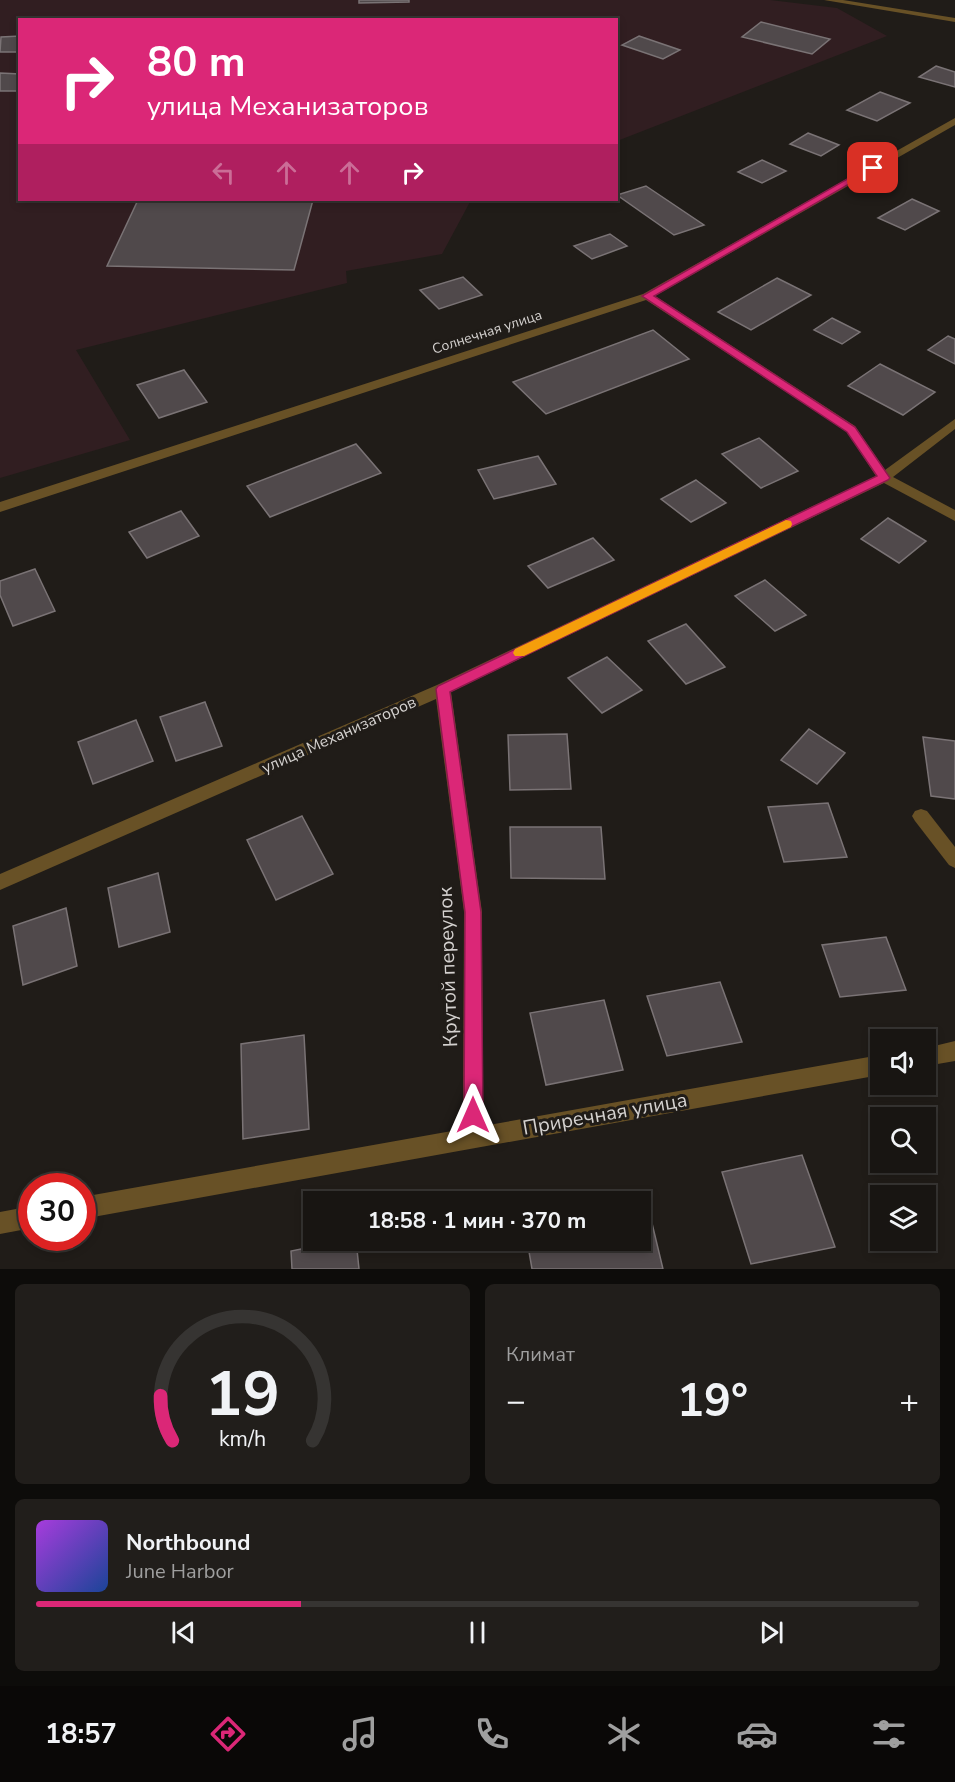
<!DOCTYPE html>
<html lang="ru">
<meta charset="utf-8">
<style>
:root{--surface:#181512;--page:#211e1b;--text:#f1f3f6;--muted:#9f9f9f;--line:#363432;--accent:#db2777}
body{margin:0;font-family:"Nunito Sans",sans-serif;background:var(--page);color:var(--text);height:100vh;display:flex;flex-direction:column;font-size:22px;white-space:nowrap}
*{box-sizing:border-box;margin:0}
p{font-size:20px;color:var(--muted)}
.icon{flex:none;width:33px;height:33px;fill:none;stroke:currentColor;stroke-width:2;stroke-linecap:round;stroke-linejoin:round}
.map{position:relative;height:1269px;overflow:hidden}
.panel{display:flex;flex-direction:column;gap:15px;padding:15px;background:#0d0c0a;flex:1}
.panel>*{flex:none}
.guide{position:absolute;left:18px;top:18px;width:600px;height:183px;border-radius:0px;box-shadow:0 3px 9px #0003,0 0 0 2px var(--line);background:#db2777;color:#fff;overflow:hidden}
.fabs{position:absolute;left:870px;top:1029px;display:grid;gap:12px}
.fabs a{display:grid;place-items:center;width:66px;height:66px;border-radius:0px;background:var(--surface);box-shadow:0 3px 9px #0003,0 0 0 2px var(--line);font-size:30px}
.speed{position:absolute;left:18px;top:1173px;display:flex;gap:12px;font-size:30px;font-weight:700;text-align:center}
.speed>*{display:grid;place-content:center;width:78px;height:78px;border-radius:50%;background:var(--surface);box-shadow:0 3px 9px #0003,0 0 0 2px var(--line);line-height:1}
.speed .limit{border:9px solid #d22;background:#fff;color:#111}
.pin{position:absolute;display:grid;place-items:center;width:51px;height:51px;color:#fff;margin:-26px;border-radius:12px;box-shadow:0 3px 9px #0006}
.me{position:absolute;width:66px;margin:-33px;rotate:0deg;stroke-linejoin:round;filter:drop-shadow(0 0 4px #0008)}
.turn{display:flex;align-items:center;gap:21px;height:126px;padding:0 30px;font-size:27px}
.turn .icon{width:78px;height:78px;stroke-width:2.5}
.turn b{display:block;font-size:42px;line-height:51px}
.lanes{display:flex;align-items:center;height:57px;padding:0 30px;background:#0003;justify-content:center;gap:30px;direction:ltr}
.lanes .off{opacity:.35}
.big{font-size:45px;font-weight:700;line-height:1.1}
.panel .widget{flex:1;display:flex;flex-direction:column;justify-content:center;gap:9px;min-width:0;padding:0 21px;border-radius:9px;background:var(--page)}
.panel .dial{align-items:center;gap:0}
.dial svg{height:156px;overflow:visible;fill:none;stroke:var(--line);stroke-width:7;stroke-linecap:round;text-anchor:middle}
.dial text{fill:var(--text);stroke:none}
.song{display:flex;align-items:center;gap:18px}
.cover{width:72px;height:72px;border-radius:9px;background:linear-gradient(135deg,hsl(280 70% 55%),hsl(220 70% 35%))}
.played{height:6px;border-radius:3px;background:linear-gradient(90deg,var(--accent) 30%,var(--line) 30%)}
.keys{display:flex;justify-content:space-around;direction:ltr}
.heat{display:flex;justify-content:space-between;align-items:center;font-size:33px;direction:ltr}
.panel .tiles{flex:1;display:grid;gap:15px;grid-template-columns:1fr 1fr}
.widget:last-child{grid-column:span 2}
.trip{position:absolute;left:303px;top:1191px;width:348px;height:60px;border-radius:0px;background:var(--surface);box-shadow:0 3px 9px #0003,0 0 0 2px var(--line);font-weight:700;line-height:60px;text-align:center}
.tabs{display:flex;height:96px;justify-content:space-around;align-items:center;background:#0a0807;color:var(--muted)}
.tabs .icon{width:42px;height:42px}
.tabs .current{color:var(--accent)}
.tabs b{font-size:27px;color:var(--text)}
.map>svg:first-child{display:block}
.industrial{fill:#311e21}
.building{fill:#50494b;stroke:#7a7375;stroke-width:1.5}
.lines{fill:none;stroke-linecap:round;stroke-linejoin:round}
.minor{fill:#685126;fill-rule:evenodd}
.route{fill:#db2777;stroke:#8e194d;stroke-width:1.5}
.slow{fill:#f59e0b}
.labels{text-anchor:middle;dominant-baseline:central;stroke-width:6;stroke-linejoin:round;paint-order:stroke}
.far-street-label{font-size:14px;fill:#d4d1cf;stroke:#201c18}
.street-label{font-size:16px;fill:#d4d1cf;stroke:#201c18}
.near-street-label{font-size:20px;fill:#d4d1cf;stroke:#201c18}
</style>
<div class="map">
<svg width="955" height="1269" viewBox="0 0 955 1269">
<rect width="100%" height="100%" fill="#201c18"/>
<path class="industrial" d="M0,0H770L837,8L887,36L617,141L616,20H20V200H471L442,254L346,271L347,283L76,350L130,440L0,478Z"/>
<g class="building">
<path d="M359,0H409V2L359,3Z"/>
<path d="M761,22L830,39L812,54L742,37Z"/>
<path d="M20,36V52H0L1,37Z"/>
<path d="M639,36L680,50L663,59L622,45Z"/>
<path d="M936,66L955,72V87L919,77Z"/>
<path d="M0,73L20,74V91H0Z"/>
<path d="M880,92L910,103L877,121L847,110Z"/>
<path d="M808,133L839,145L821,156L790,144Z"/>
<path d="M762,160L786,171L762,183L738,172Z"/>
<path d="M646,186L704,225L674,235L617,195Z"/>
<path d="M912,199L939,211L905,230L878,218Z"/>
<path d="M138,200H313L294,270L107,266Z"/>
<path d="M610,234L627,246L592,259L574,246Z"/>
<path d="M463,277L482,295L439,309L420,290Z"/>
<path d="M777,278L811,295L751,330L718,312Z"/>
<path d="M832,318L860,332L842,344L814,330Z"/>
<path d="M653,330L689,359L546,414L513,382Z"/>
<path d="M948,336L955,339V364L928,350Z"/>
<path d="M880,364L935,392L903,415L848,386Z"/>
<path d="M184,370L207,402L159,418L137,385Z"/>
<path d="M759,438L798,471L761,488L722,454Z"/>
<path d="M356,444L381,473L270,517L247,486Z"/>
<path d="M538,456L556,484L494,499L478,470Z"/>
<path d="M696,480L726,503L691,522L661,499Z"/>
<path d="M181,511L199,536L147,558L129,532Z"/>
<path d="M888,518L926,541L899,563L861,539Z"/>
<path d="M593,538L614,560L548,588L528,566Z"/>
<path d="M35,569L55,611L13,626L0,595V581Z"/>
<path d="M765,580L806,615L775,631L735,596Z"/>
<path d="M686,624L725,667L686,684L648,641Z"/>
<path d="M607,657L642,690L602,713L568,678Z"/>
<path d="M205,702L222,746L176,761L160,717Z"/>
<path d="M136,720L153,761L93,784L78,742Z"/>
<path d="M809,729L845,753L817,784L781,760Z"/>
<path d="M567,734L571,789L510,790L508,735Z"/>
<path d="M923,737L955,741V799L931,796Z"/>
<path d="M828,803L847,857L784,862L768,807Z"/>
<path d="M302,816L333,874L276,900L247,840Z"/>
<path d="M510,827H601L605,879L511,878Z"/>
<path d="M158,873L170,932L119,947L108,888Z"/>
<path d="M66,908L77,966L23,985L13,926Z"/>
<path d="M886,937L906,990L840,997L822,945Z"/>
<path d="M720,982L742,1042L667,1056L647,996Z"/>
<path d="M604,1000L623,1070L546,1085L530,1013Z"/>
<path d="M304,1035L309,1129L243,1139L241,1044Z"/>
<path d="M802,1155L835,1247L751,1264L722,1172Z"/>
<path d="M644,1190L663,1269H532L527,1240H640V1202H579Z"/>
<path d="M345,1240H356L359,1269H292L291,1251Z"/>
</g>
<g class="lines">
<g class="minor">
<path d="M824,0H843L955,18V22Z"/>
<path d="M955,118V125L655,296L855,426L885,470L955,419V429L893,477L955,510V521L884,483L451,692L482,912L483,1126L880,1055V1075L82,1219V1197L463,1129L464,912L436,699L0,890V874L437,685L876,476L847,432L646,300L0,512V502L643,294Z"/>
<path d="M921,809L927,811L955,847V868L949,865L915,821L912,816L915,811Z"/>
<path d="M955,1041V1061L926,1066V1048Z"/>
<path d="M32,1206V1228L0,1234V1212Z"/>
</g>
</g>
<path class="route" d="M870,166L877,168L654,296L855,427L890,478L888,480L450,692L481,912L483,1115L480,1122L473,1124L467,1122L464,1115L465,912L436,689L438,686L877,476L847,432L642,296Z"/>
<path class="slow" d="M786,520L791,521L792,524L791,527L524,656H515L513,653L515,649Z"/>
<g class="labels">
<g class="far-street-label">
<text transform="translate(487 332) rotate(-18)">Солнечная улица</text>
</g>
<g class="street-label">
<text transform="translate(339 735) rotate(-24)">улица Механизаторов</text>
</g>
<g class="near-street-label">
<text transform="translate(448 967) rotate(-92)">Крутой переулок</text>
<text transform="translate(605 1114) rotate(-10)">Приречная улица</text>
</g>
</g>
</svg>
<div class="fabs">
<a><svg class="icon" aria-label="sound" viewBox="0 0 24 24"><path d="M4 9h4l5-4v14l-5-4H4zM17 9q2 3 0 6"/></svg></a>
<a><svg class="icon" aria-label="search" viewBox="0 0 24 24"><circle cx="10" cy="10" r="6"/><path d="M15 15l6 6"/></svg></a>
<a><svg class="icon" aria-label="layers" viewBox="0 0 24 24"><path d="M12 4l9 5-9 5-9-5zM3 14l9 5 9-5"/></svg></a>
</div>
<div class="speed"><div class="limit">30</div></div>
<div class="pin" style="left:873px;top:168px;background:#d93025"><svg class="icon" aria-label="arrive" viewBox="0 0 24 24"><path d="M6 21V4h12l-3 4 3 4H6"/></svg></div>
<svg class="me" style="left:473px;top:1115px" viewBox="-20 -20 40 40"><path d="M0-17L14 15 0 8-14 15z" fill="#db2777" stroke="#fff" stroke-width="4"/></svg>
<div class="trip">18:58 · 1 мин · 370 m</div>
<div class="guide">
<div class="turn"><svg class="icon" aria-label="right" viewBox="0 0 24 24"><path d="M7 20v-9h11M14 6l5 5-5 5"/></svg><div><b>80 m</b>улица Механизаторов</div></div>
<div class="lanes"><svg class="icon off" aria-label="left" viewBox="0 0 24 24"><path d="M17 20v-9H6M10 6l-5 5 5 5"/></svg><svg class="icon off" aria-label="ahead" viewBox="0 0 24 24"><path d="M12 20V5M6 11l6-6 6 6"/></svg><svg class="icon off" aria-label="ahead" viewBox="0 0 24 24"><path d="M12 20V5M6 11l6-6 6 6"/></svg><svg class="icon" aria-label="right" viewBox="0 0 24 24"><path d="M7 20v-9h11M14 6l5 5-5 5"/></svg></div>
</div>
</div>
<section class="panel">
<div class="tiles">
<div class="widget dial"><svg viewBox="0 0 100 80">
<path d="M14 69A42 42 0 1 1 86 69"/>
<path d="M14 69A42 42 0 0 1 8 46" stroke="#db2777"/>
<text x="50" y="56" font-size="32" font-weight="700">19</text>
<text x="50" y="72" font-size="11">km/h</text>
</svg></div>
<div class="widget"><p>Климат</p>
<div class="heat"><a>−</a><b class="big">19°</b><a>+</a></div>
</div>
<div class="widget">
<div class="song"><i class="cover"></i><div><b>Northbound</b><p>June Harbor</p></div></div>
<div class="played"></div>
<div class="keys"><svg class="icon" aria-label="previous" viewBox="0 0 24 24"><path d="M18 5L8 12l10 7zM5 5v14"/></svg><svg class="icon" aria-label="pause" viewBox="0 0 24 24"><path d="M8 5v14M16 5v14"/></svg><svg class="icon" aria-label="next" viewBox="0 0 24 24"><path d="M6 5l10 7-10 7zM19 5v14"/></svg></div>
</div>
</div>
</section>
<nav class="tabs">
<b>18:57</b>
<svg class="icon current" aria-label="directions" viewBox="0 0 24 24"><path d="M12 3l9 9-9 9-9-9zM9 14v-3h6M13 9l2 2-2 2"/></svg>
<svg class="icon" aria-label="music" viewBox="0 0 24 24"><path d="M9 18V5l10-2v13"/><circle cx="6" cy="18" r="3"/><circle cx="16" cy="16" r="3"/></svg>
<svg class="icon" aria-label="phone" viewBox="0 0 24 24"><path d="M5 4h4l2 5-3 2q2 4 5 5l2-3 5 2v4C11 20 4 13 5 4z"/></svg>
<svg class="icon" aria-label="climate" viewBox="0 0 24 24"><path d="M12 3v18M4 7l16 10M4 17L20 7"/></svg>
<svg class="icon" aria-label="car" viewBox="0 0 24 24"><path d="M5 17H2v-5l4-1 3-4h7l3 4 3 1v5h-3M9 17h6M6 11h13"/><circle cx="7" cy="17" r="2"/><circle cx="17" cy="17" r="2"/></svg>
<svg class="icon" aria-label="filters" viewBox="0 0 24 24"><path d="M4 7h16M4 17h16"/><circle cx="9" cy="7" r="2"/><circle cx="15" cy="17" r="2"/></svg>
</nav>
